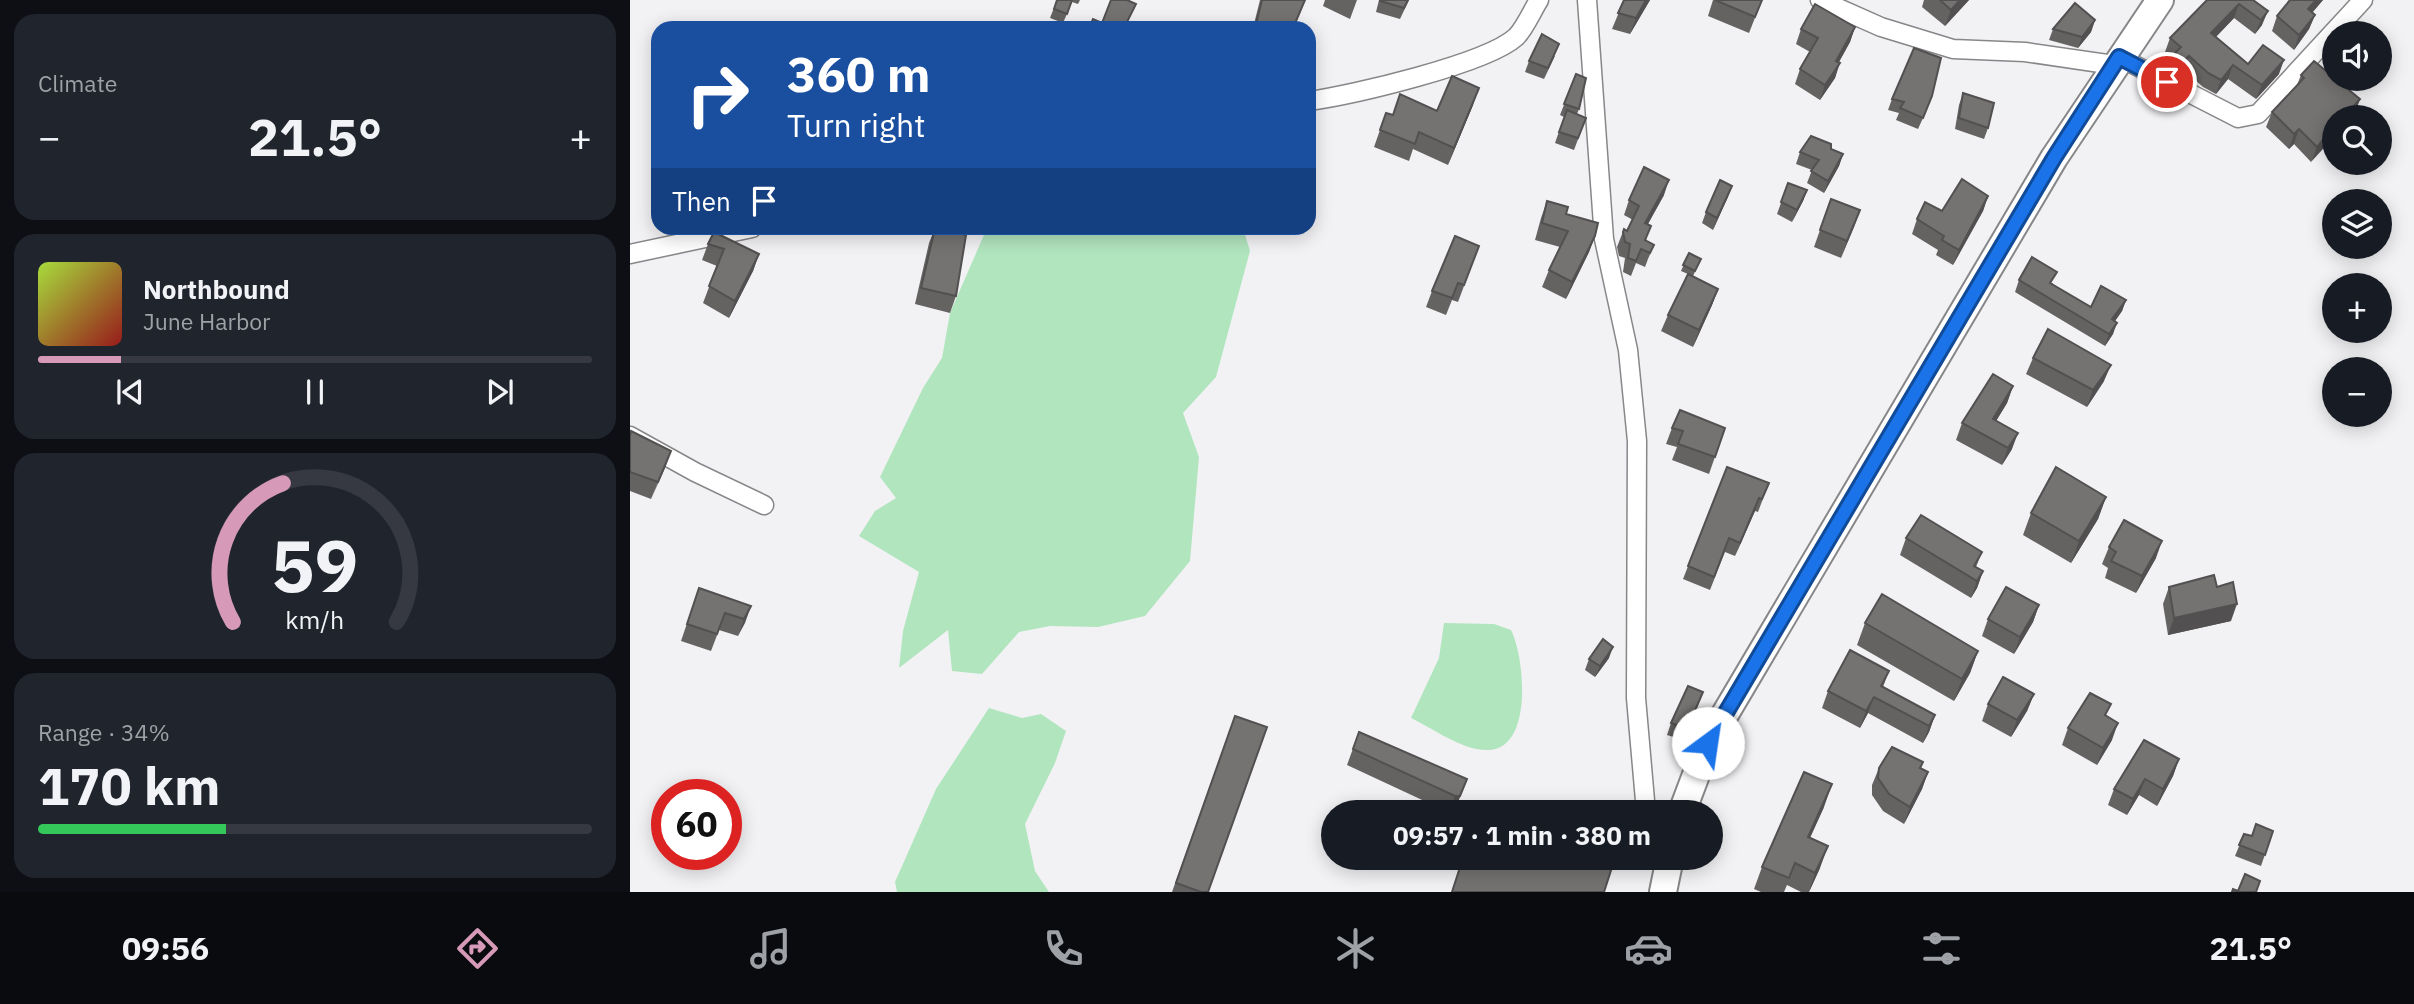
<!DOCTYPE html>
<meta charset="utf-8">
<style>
:root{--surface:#171b24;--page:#20242c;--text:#f1f3f6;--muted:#9ea1a6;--line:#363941;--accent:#d69ab8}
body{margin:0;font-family:"IBM Plex Sans",sans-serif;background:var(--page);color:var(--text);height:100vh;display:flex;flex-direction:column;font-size:26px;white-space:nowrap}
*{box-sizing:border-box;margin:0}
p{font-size:23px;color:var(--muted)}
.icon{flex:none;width:38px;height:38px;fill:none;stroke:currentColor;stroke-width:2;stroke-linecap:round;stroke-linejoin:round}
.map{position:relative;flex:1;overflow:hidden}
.sheet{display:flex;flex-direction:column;gap:14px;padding:14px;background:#0d0f14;width:630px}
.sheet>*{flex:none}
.guide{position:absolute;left:21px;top:21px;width:665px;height:214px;border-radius:21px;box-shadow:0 4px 18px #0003;background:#1a4fa0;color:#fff;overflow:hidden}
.tools{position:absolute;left:1692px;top:21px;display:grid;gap:14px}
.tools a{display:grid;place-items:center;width:70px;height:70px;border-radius:50%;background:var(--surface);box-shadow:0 4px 18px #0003;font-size:35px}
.speed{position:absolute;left:21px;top:779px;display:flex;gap:14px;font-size:35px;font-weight:700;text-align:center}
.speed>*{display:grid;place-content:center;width:91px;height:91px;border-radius:50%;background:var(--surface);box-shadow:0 4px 18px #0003;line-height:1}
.speed .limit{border:10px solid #d22;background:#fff;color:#111}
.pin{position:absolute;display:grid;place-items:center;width:60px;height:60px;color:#fff;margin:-30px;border:4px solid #fff;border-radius:50%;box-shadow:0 2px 7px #0007}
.me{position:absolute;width:77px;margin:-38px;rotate:31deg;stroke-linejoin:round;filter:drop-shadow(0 0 5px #0008)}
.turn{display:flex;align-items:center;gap:24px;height:147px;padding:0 21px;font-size:32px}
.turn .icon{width:91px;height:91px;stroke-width:2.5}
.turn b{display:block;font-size:49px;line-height:60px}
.then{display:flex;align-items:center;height:66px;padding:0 21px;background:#0003;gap:14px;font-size:26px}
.big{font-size:52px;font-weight:700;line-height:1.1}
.sheet .widget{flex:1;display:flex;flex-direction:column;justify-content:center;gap:10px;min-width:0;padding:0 24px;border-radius:21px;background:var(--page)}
.sheet .dial{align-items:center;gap:0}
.dial svg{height:182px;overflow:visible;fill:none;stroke:var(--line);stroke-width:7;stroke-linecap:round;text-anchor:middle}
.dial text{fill:var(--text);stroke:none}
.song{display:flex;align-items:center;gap:21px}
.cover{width:84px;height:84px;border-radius:10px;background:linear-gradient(135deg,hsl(80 70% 55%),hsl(0 70% 35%))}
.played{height:7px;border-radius:4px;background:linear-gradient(90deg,var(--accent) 15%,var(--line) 15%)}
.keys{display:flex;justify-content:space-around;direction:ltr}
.heat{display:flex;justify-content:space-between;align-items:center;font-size:38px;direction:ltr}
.charge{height:10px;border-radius:5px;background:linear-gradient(90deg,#34c759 34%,var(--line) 0)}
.trip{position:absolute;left:691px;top:800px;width:402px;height:70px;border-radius:35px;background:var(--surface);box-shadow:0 4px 18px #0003;font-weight:700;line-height:70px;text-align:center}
.tab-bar{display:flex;height:112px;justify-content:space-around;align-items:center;background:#090b0e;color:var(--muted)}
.tab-bar .icon{width:49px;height:49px}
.tab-bar .selected{color:var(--accent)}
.tab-bar b{font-size:32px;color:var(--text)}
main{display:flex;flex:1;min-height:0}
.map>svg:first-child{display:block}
.green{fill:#b1e5be}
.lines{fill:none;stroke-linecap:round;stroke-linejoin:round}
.minor-casing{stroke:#878789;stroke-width:21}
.primary-casing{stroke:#878789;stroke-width:30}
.minor{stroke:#fff;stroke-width:18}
.primary{stroke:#fff;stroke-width:26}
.wall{fill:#656362}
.shaded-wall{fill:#525050}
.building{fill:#757372;stroke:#525050;stroke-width:2}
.route-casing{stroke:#114b97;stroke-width:18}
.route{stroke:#1a73e8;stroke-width:12}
</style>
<main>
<section class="sheet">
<div class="widget"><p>Climate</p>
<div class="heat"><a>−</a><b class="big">21.5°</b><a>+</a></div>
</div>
<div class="widget">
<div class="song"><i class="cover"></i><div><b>Northbound</b><p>June Harbor</p></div></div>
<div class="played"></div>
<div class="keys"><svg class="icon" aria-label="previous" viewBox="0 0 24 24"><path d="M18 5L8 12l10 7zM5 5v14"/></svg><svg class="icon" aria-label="pause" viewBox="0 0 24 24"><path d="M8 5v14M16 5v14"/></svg><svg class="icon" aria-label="next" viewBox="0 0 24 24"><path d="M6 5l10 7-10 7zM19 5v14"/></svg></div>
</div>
<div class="widget dial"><svg viewBox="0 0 100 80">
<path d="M14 69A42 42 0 1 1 86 69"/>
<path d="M14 69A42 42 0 0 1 36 8" stroke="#d69ab8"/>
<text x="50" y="56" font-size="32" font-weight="700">59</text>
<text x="50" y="72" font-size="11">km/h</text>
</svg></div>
<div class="widget"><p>Range · 34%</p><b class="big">170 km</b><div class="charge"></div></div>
</section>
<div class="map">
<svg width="1784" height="892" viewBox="0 0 1784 892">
<rect width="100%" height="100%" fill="#f2f2f5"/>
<g class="green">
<path d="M357,228H613L620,251L586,377L553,413L569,457L560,561L515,616L468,627L420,626L389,632L352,674L322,671L318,630L269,668L273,631L289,572L229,536L245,511L266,498L250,477L293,388L312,358L320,313Z"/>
<path d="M814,623L864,624L881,630C895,657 904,752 856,750C832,750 802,728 781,718L809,658Z"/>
<path d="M359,708L392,718L411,714L436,731L425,763L395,824L405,871L419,892H267L265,882L306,789Z"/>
</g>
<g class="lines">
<g class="minor-casing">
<g id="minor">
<path d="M957,0L974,239L998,350L1007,441L1006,698L1016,812"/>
<path d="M1190,0L1251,27L1323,49L1395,52L1484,65"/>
<path d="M1489,57L1608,118L1628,114L1733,0"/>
<path d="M679,101C722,95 856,64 886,37C895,28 902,11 909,0"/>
<path d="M0,254L122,228"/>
<path d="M0,436L65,472L134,505"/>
</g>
</g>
<g class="primary-casing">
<g id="primary">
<path d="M1052,812L1078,743L1424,158L1530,0"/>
<path d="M1033,892L1040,858"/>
</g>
</g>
<use href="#minor" class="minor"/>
<use href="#primary" class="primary"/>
</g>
<g class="wall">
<path d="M427,0H450L448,4L442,2L433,23L420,18Z"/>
<path d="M630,0H675L664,28H623Z"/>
<path d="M695,0H727L720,19L693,6Z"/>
<path d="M749,0H779L770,19L746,12Z"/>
<path d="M994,0H1020L1000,34L982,29Z"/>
<path d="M1083,0H1132L1119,33L1078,16Z"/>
<path d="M1294,0H1339L1315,26L1292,7Z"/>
<path d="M1577,0H1623L1632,25L1625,34L1604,18L1586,37L1618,64L1649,74L1626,99L1598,79L1586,94L1573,87L1554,70L1549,75L1538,69L1542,58L1535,52L1540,38Z"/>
<path d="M1660,0H1693L1682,13L1685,15L1679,29L1664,50L1642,31L1647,16Z"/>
<path d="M1465,20L1461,32L1448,48L1419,40L1423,29Z"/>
<path d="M1225,27L1220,42L1209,62L1205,78L1190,100L1165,84L1170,69L1180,52L1166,44L1171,29Z"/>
<path d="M925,56L914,79L895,72L899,61Z"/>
<path d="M946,74L949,109L947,114L956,118L944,150L925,143L934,117L930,115Z"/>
<path d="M1671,75L1725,114L1722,117H1704L1681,162L1664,144L1659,149L1636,127L1642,112L1667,85Z"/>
<path d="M1333,93L1358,128L1354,139L1325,129L1329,105Z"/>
<path d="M1262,99L1298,107L1288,129L1266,120L1269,113L1258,110Z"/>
<path d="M843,105L818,165L783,149L779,161L744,147L756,113L763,115L807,111Z"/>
<path d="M1201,149L1213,154L1209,166L1194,193L1177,183L1182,170L1166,164L1170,152Z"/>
<path d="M1158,183L1177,190L1173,201L1162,222L1147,214Z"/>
<path d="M1102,186L1083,230L1072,223L1076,212Z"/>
<path d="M1034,195L1018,224L1016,241L1024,245L1018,259L1015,267L1006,263L1001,276L993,272L995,258L989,256L987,247L994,229L997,231L1003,220L994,215L999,200Z"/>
<path d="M1358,196L1353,211L1323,265L1306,255L1308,250L1282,234L1287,219Z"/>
<path d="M1201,199L1230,210L1211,258L1184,247Z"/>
<path d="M917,201L965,236L959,252L936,299L912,287L919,270L930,247L905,240L911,218Z"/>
<path d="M305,228L326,296L320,313L285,304L299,243Z"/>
<path d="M78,244L129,254L123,271L99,318L73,303L87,266L72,260Z"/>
<path d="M849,246L828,302L822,300L816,315L796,307L802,291Z"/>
<path d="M1059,253L1071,259L1063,276L1088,289L1082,305L1063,347L1031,331L1038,315L1058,274L1051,271Z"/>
<path d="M1389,280L1423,283L1422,285L1461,307L1496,300L1492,311L1485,321L1483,334L1475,346L1385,292Z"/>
<path d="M1403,358L1474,381L1457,407L1396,374Z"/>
<path d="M1383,386L1377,403L1366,421L1382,449L1372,465L1326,440L1332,423Z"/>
<path d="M1042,428H1095L1079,474L1042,460L1047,447L1036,444Z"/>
<path d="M0,434L41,451L21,499L0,491Z"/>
<path d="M1097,467L1134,496L1128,512L1125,511L1105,556L1095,552L1080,590L1053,579Z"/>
<path d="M1476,497L1468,519L1441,563L1393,535L1401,513Z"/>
<path d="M1276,538L1352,552L1346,567L1353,571L1347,588L1341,598L1270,555Z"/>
<path d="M1479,547L1526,558L1506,593L1475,578L1478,568L1472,564Z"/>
<path d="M1539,587H1587L1601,621L1538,635L1533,604Z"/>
<path d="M69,588L121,606L108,636L89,630L81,651L51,641Z"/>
<path d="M1409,605L1403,622L1384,654L1352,636L1358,619Z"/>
<path d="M1235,623L1348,651L1340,673L1324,701L1227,645Z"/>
<path d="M979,658L965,677L955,670L959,659Z"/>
<path d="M1259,671L1253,687L1305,715L1299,732L1293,743L1238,713L1230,728L1192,708L1198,691Z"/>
<path d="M1073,692L1053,740L1037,735L1041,723Z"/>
<path d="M1404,694L1397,711L1381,737L1352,721L1358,704Z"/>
<path d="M1477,716L1482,740L1467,765L1432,745L1438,728Z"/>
<path d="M729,732L837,779L824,812H818L717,765Z"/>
<path d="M597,738L578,892H542Z"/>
<path d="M1549,759L1543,776L1527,806L1509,795L1497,815L1478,805L1484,789Z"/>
<path d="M1293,762L1290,768L1298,772L1292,789L1274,824L1253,811L1242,795V785L1249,768Z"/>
<path d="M1194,807L1180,838L1190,868L1179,892H1171L1157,885L1154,892H1131L1124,889L1132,867Z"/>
<path d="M1643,831L1631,866L1605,856L1614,834L1622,836Z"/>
</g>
<g class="shaded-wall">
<path d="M1016,0H1020L1000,34L1006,18Z"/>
<path d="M1330,0H1339L1315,26L1321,10Z"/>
<path d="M1686,0H1693L1673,23L1678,9Z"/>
<path d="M1609,4L1604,18L1576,47L1581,33Z"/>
<path d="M1638,11L1632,25L1625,34L1631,20Z"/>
<path d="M1685,15L1679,29L1664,50L1669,35Z"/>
<path d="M1465,20L1461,32L1448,48L1452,37Z"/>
<path d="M1225,27L1220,42L1201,76L1206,61Z"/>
<path d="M1559,56L1554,70L1549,75L1554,61Z"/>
<path d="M1654,60L1649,74L1626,99L1632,85Z"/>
<path d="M1210,63L1205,78L1190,100L1195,85Z"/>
<path d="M1603,65L1598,79L1586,94L1591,80Z"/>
<path d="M849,88L843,105L818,165L824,148Z"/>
<path d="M1730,99L1725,114L1722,117H1714Z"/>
<path d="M1704,127V137L1681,162L1687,147Z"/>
<path d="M1669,129L1664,144L1659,149L1664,134Z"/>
<path d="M1213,154L1209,166L1194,193L1198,181Z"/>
<path d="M1039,180L1034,195L1010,238L1015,223Z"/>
<path d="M1102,186L1098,197L1083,230L1087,218Z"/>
<path d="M1177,190L1173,201L1162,222L1167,210Z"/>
<path d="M1358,196L1353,211L1323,265L1329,250Z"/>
<path d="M1230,210L1224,227L1211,258L1217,241Z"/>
<path d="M965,236L959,252L936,299L942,282Z"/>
<path d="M129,254L123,271L99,318L105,301Z"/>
<path d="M1088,289L1082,305L1063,347L1069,330Z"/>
<path d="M1496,300L1492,311L1478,331L1482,319Z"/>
<path d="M1487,323L1483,334L1475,346L1479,334Z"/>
<path d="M1481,365L1474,381L1457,407L1463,390Z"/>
<path d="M1383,386L1377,403L1357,436L1363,419Z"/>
<path d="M1388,433L1382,449L1372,465L1378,448Z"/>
<path d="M41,451L35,468L21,499L28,482Z"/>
<path d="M1476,497L1468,519L1441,563L1449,541Z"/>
<path d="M1129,498L1125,511L1105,556L1110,543Z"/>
<path d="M1532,541L1526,558L1506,593L1512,576Z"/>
<path d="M1353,571L1347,588L1341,598L1347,581Z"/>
<path d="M1607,604L1601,621L1538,635L1544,618Z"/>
<path d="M1409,605L1403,622L1384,654L1390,637Z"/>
<path d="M121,606L115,623L108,636L114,619Z"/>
<path d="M983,647L979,658L965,677L970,666Z"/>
<path d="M1348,651L1340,673L1324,701L1332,679Z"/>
<path d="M1404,694L1397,711L1381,737L1387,720Z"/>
<path d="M1244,697L1238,713L1230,728L1236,711Z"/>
<path d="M1305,715L1299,732L1293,743L1299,726Z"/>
<path d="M1488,723L1482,740L1467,765L1473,748Z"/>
<path d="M1549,759L1543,776L1527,806L1533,789Z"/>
<path d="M1298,772L1292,789L1274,824L1280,807Z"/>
<path d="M837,779L824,812H819L825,796Z"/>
<path d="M1515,779L1509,795L1497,815L1503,799Z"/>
<path d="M1202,784L1194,807L1170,859L1178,837Z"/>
<path d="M1198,846L1190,868L1179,892L1185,873Z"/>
</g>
<g class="building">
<path d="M427,0H442L437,14L424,9Z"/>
<path d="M481,0H497L506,4L495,26L493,28H459L463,19L472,23Z"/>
<path d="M632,0H675L663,28H625Z"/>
<path d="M750,0H778L774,8L750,1Z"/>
<path d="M994,0H1016L1006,18L988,13Z"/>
<path d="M1085,0H1132L1125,17Z"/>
<path d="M1310,0H1330L1321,10Z"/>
<path d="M1577,0H1623L1638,11L1631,20L1609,4L1581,33L1618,64L1633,45L1654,60L1632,85L1603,65L1591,80L1578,73L1559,56L1554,61L1543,55L1551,47L1540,38Z"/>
<path d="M1660,0H1686L1678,9L1685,15L1669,35L1647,16Z"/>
<path d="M1445,3L1465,20L1452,37L1423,29Z"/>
<path d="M1185,4L1225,27L1206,61L1210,63L1195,85L1170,69L1188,38L1171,29Z"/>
<path d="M912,34L929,44L918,68L899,61Z"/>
<path d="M1284,48L1311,58L1302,96L1293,118L1270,108L1274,102L1262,99Z"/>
<path d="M1684,61L1730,99L1714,117H1704V127L1687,147L1669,129L1664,134L1642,112L1674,78L1671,75Z"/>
<path d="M946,74L956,78L949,109L934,104Z"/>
<path d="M822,76L849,88L824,148L789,132L785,144L750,130L756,113L763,115L770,94L807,111Z"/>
<path d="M1333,93L1364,103L1358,128L1329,118Z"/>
<path d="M937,110L956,118L948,138L929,132Z"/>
<path d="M1181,136L1201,144V149L1213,154L1198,181L1181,171L1189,160L1170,152Z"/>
<path d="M679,158H683L681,174H679Z"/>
<path d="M1014,167L1039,180L1015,223L1021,226L1015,240L1024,245L1020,253L1011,249L1006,261L998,258L1000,244L995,242L993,232L994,229L997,231L1009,206L999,200Z"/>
<path d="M1332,179L1358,196L1329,250L1312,240L1314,236L1287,219L1295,202L1312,211Z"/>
<path d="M1090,180L1102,186L1087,218L1076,212Z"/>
<path d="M1158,183L1177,190L1167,210L1151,202Z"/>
<path d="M1201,199L1230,210L1217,241L1190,230Z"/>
<path d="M917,201L938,207L936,214L968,223L965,236L942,282L919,270L938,231L912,223Z"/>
<path d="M305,228H309L336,235L326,296L291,288Z"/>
<path d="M84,232L129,254L105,301L79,286L94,249L78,244Z"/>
<path d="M825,236L849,246L834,285L828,283L822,298L802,291Z"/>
<path d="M1059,253L1071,259L1065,271L1053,265Z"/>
<path d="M1402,257L1427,272L1420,283L1461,307L1471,286L1496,300L1482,319L1487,323L1479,334L1389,280Z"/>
<path d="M1058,274L1088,289L1069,330L1038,315Z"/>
<path d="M1418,329L1481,365L1463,390L1403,358Z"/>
<path d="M1363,374L1383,386L1363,419L1388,433L1378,448L1332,423Z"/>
<path d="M1050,410L1095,428L1085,457L1048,444L1053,431L1042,428Z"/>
<path d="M1,431L41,451L28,482L0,472V436Z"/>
<path d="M1097,467L1139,483L1132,499L1129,498L1110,543L1099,538L1084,577L1058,566Z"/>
<path d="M1426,467L1476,497L1449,541L1401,513Z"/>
<path d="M1291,515L1352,552L1344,566L1353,571L1347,581L1276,538Z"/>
<path d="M1494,520L1532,541L1512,576L1481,561L1486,552L1479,547Z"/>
<path d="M1584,575L1587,587L1603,582L1607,604L1544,618L1539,587Z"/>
<path d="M1376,587L1409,605L1390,637L1358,619Z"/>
<path d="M69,588L121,606L114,619L95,613L87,634L57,624Z"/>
<path d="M1252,594L1348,651L1332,679L1235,623Z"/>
<path d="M973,639L983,647L970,666L959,659Z"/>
<path d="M1220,650L1259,671L1251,686L1305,715L1299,726L1244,697L1236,711L1198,691Z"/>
<path d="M1373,677L1404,694L1387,720L1358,704Z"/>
<path d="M1058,686L1073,692L1057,729L1041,723Z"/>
<path d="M1460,693L1481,704L1475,715L1488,723L1473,748L1438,728Z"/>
<path d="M605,716L637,727L578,892H571L546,883Z"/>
<path d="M729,732L837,779L830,796H825L723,749Z"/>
<path d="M1514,740L1549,759L1533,789L1515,779L1503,799L1484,789Z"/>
<path d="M1262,747L1293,762L1290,768L1298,772L1280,807L1259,794L1248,778L1249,768Z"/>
<path d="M1174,772L1202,784L1178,837L1198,846L1185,873L1165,863L1159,878L1132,867Z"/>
<path d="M850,804L874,812H848Z"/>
<path d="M1626,824L1643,831L1635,855L1609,845L1614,834L1622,836Z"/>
<path d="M833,858H985L974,892H822Z"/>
<path d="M1615,874L1630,881L1626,892H1602L1603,889L1608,891Z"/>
</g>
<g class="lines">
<g class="route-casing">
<path id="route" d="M1078,743L1424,158L1489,57L1537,82"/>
</g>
<use href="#route" class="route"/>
</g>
</svg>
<div class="tools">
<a><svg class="icon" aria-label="sound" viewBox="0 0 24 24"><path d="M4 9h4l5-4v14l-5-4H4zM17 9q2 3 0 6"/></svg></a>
<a><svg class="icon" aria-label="search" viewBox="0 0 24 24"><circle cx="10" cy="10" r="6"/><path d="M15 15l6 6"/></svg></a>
<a><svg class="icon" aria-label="layers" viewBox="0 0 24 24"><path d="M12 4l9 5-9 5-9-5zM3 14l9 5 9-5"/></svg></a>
<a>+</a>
<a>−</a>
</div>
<div class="speed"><div class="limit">60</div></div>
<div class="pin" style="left:1537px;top:82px;background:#d93025"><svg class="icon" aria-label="arrive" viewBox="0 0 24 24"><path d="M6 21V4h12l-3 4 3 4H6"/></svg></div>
<svg class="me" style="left:1078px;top:743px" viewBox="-20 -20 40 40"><circle r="19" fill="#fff"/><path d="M0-13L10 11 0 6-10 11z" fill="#1a73e8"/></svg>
<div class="trip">09:57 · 1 min · 380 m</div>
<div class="guide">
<div class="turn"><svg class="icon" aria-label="right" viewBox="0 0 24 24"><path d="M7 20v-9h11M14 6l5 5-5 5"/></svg><div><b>360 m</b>Turn right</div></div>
<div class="then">Then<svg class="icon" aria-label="arrive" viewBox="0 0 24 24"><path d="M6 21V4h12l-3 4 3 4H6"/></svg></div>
</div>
</div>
</main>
<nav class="tab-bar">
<b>09:56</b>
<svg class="icon selected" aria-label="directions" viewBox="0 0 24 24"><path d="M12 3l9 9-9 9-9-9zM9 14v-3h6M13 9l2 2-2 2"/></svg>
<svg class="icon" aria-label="music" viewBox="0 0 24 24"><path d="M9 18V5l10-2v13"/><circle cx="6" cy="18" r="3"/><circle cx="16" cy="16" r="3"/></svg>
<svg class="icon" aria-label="phone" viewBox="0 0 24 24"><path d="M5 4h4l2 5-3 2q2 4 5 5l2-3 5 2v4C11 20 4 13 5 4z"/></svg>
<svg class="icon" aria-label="climate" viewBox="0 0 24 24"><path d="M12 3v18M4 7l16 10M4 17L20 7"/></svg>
<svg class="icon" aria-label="car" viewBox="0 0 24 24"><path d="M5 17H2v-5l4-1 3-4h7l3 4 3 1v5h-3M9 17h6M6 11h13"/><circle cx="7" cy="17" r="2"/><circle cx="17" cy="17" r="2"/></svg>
<svg class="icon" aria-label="filters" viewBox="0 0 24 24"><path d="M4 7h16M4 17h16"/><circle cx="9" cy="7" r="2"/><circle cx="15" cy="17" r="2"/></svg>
<b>21.5°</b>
</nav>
